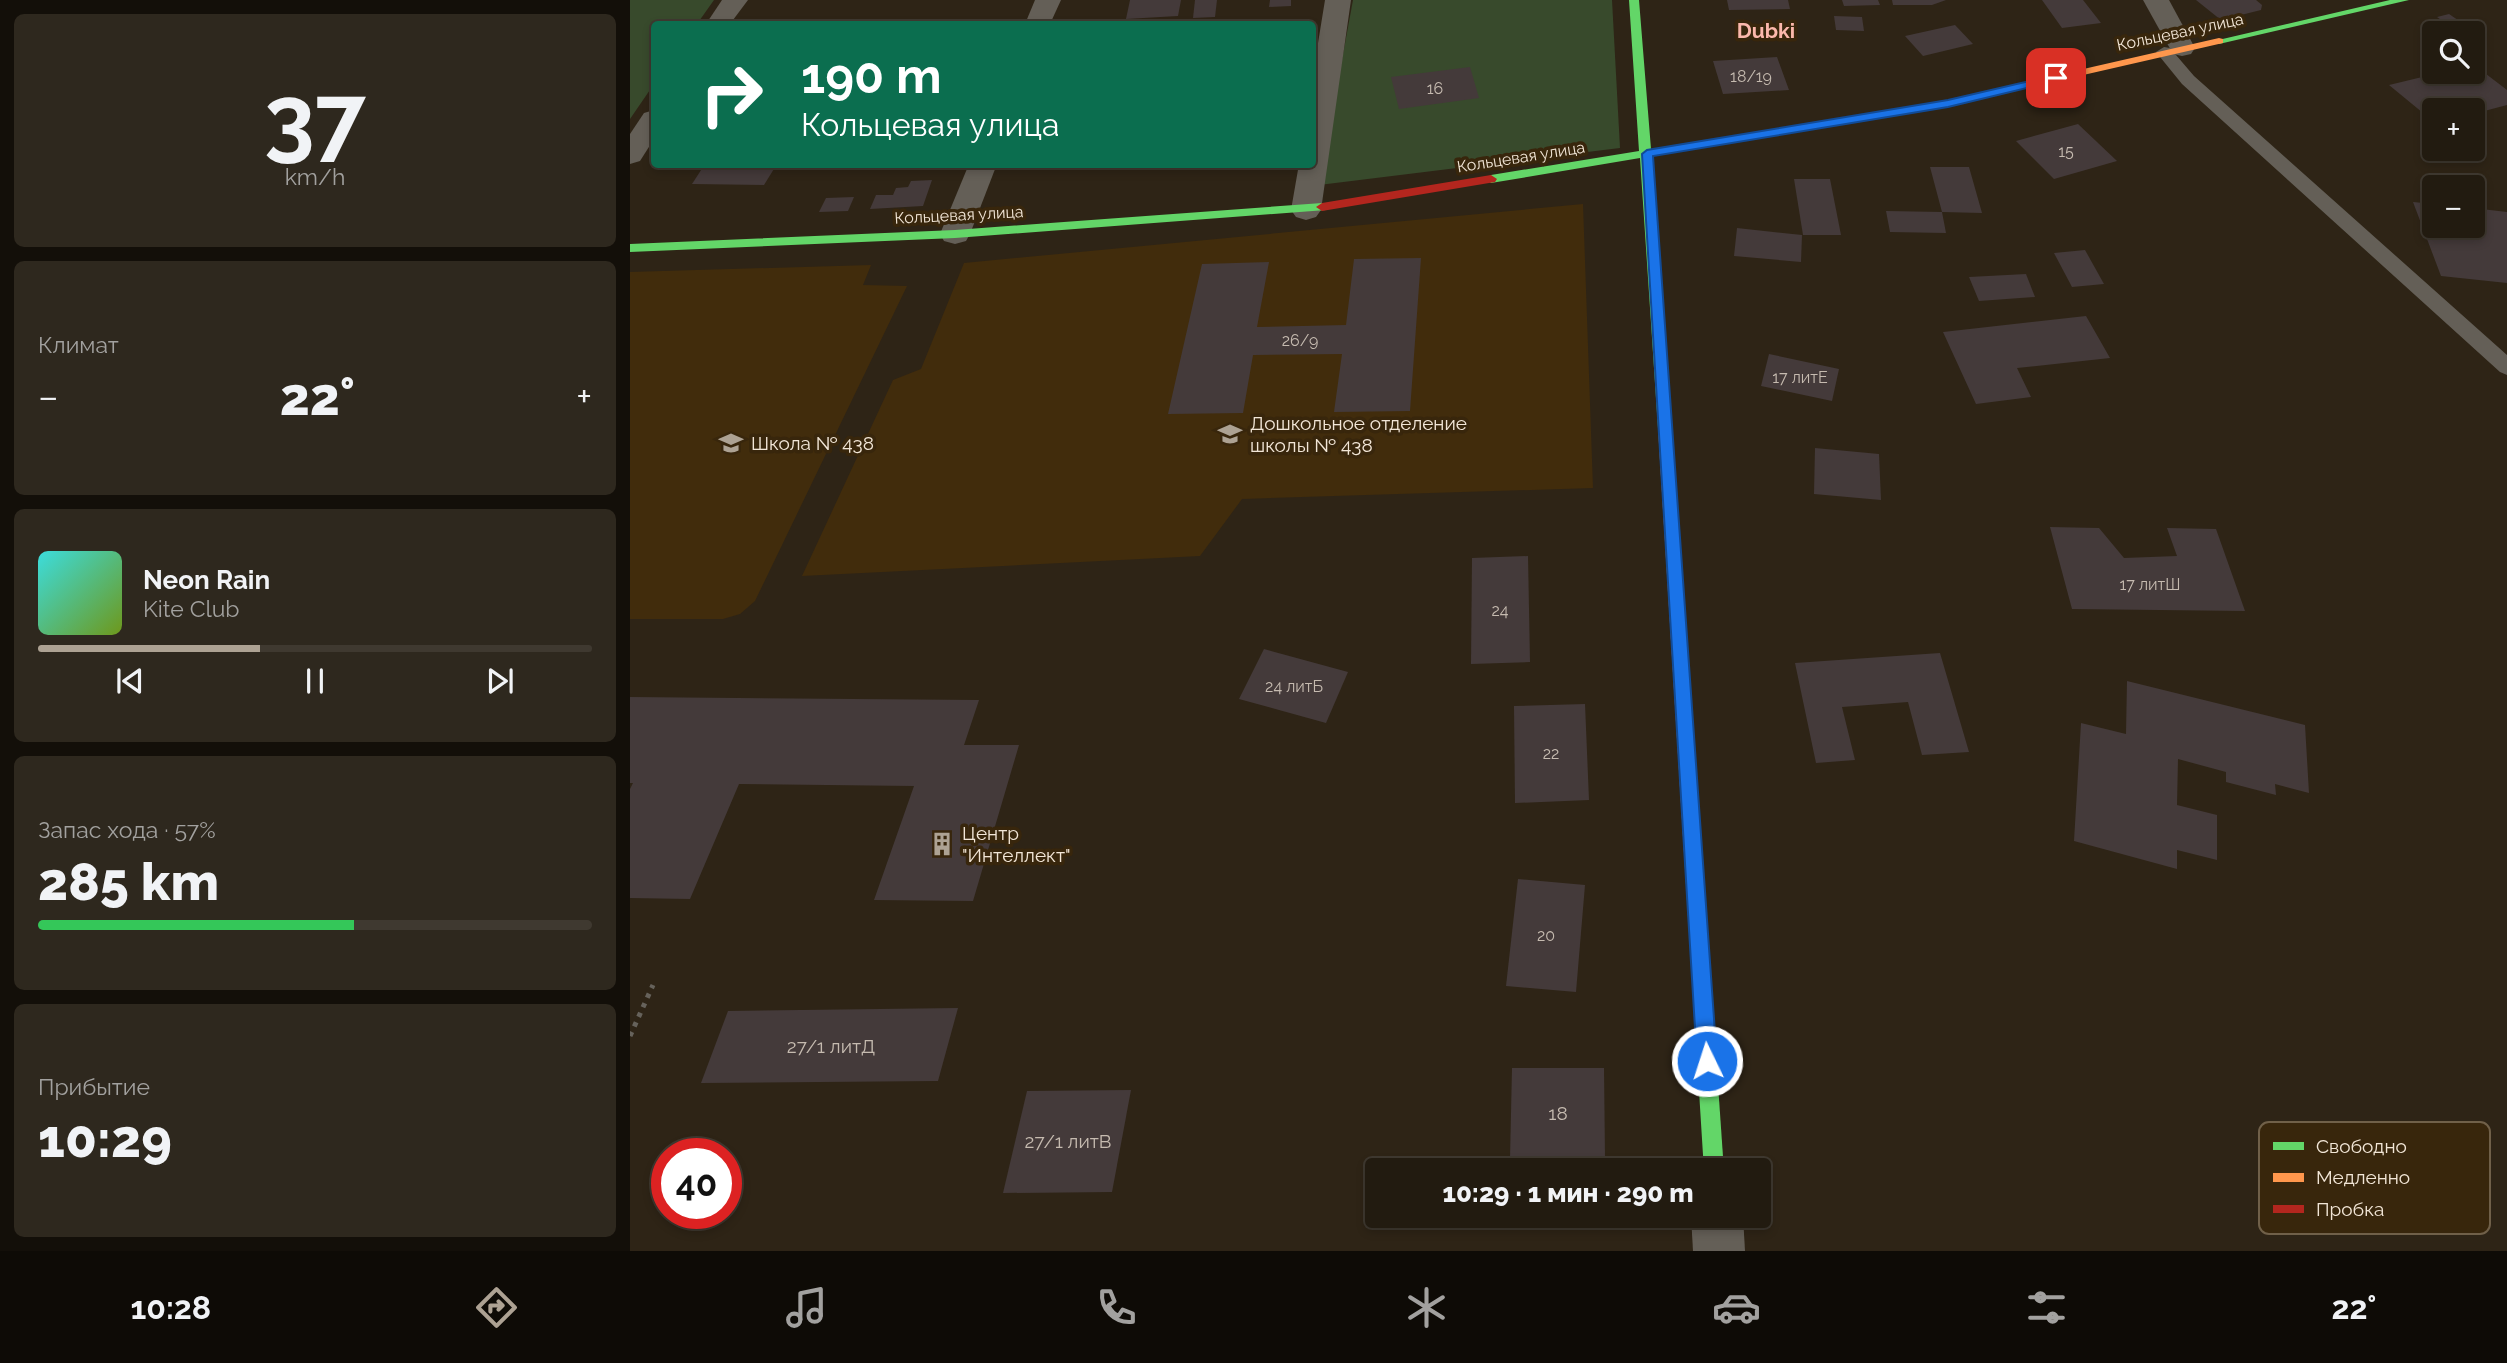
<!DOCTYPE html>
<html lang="ru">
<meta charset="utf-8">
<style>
:root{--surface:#221b10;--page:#2e281e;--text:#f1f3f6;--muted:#a2a19f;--line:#3f3930;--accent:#ada293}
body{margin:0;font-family:Raleway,sans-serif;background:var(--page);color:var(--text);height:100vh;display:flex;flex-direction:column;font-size:26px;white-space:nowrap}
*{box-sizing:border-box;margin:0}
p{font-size:23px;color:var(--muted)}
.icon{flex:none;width:38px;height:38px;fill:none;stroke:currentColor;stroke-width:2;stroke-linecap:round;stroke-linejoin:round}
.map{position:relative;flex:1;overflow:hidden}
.details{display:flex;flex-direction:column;gap:14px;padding:14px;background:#130f09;width:630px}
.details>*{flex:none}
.banner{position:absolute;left:21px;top:21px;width:665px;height:147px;border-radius:7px;box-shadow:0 4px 10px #0003,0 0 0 2px var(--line);background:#0b6e4f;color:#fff;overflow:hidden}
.fabs{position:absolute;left:1792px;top:21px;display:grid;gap:14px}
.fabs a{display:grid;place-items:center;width:63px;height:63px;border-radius:7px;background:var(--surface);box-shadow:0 4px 10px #0003,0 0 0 2px var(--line);font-size:35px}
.speed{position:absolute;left:21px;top:1138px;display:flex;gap:14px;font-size:35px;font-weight:700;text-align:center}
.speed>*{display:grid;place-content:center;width:91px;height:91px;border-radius:50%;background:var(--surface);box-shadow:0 4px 10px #0003,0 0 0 2px var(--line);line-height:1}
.speed .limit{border:10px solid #d22;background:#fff;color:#111}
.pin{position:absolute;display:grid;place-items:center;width:60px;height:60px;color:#fff;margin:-30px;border-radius:14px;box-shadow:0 4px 10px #0006}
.me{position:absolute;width:77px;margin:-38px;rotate:356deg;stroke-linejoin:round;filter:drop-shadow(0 0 5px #0008)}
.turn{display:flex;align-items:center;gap:24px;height:147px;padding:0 35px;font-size:32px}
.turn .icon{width:91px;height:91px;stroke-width:2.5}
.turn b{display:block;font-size:49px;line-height:60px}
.big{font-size:52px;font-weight:800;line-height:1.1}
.details .tile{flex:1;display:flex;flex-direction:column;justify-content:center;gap:10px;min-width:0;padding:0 24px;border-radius:10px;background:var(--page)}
.details .dial{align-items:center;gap:0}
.dial b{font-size:91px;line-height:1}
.song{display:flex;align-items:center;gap:21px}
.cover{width:84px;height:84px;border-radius:10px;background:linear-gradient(135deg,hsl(180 70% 55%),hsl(80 70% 35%))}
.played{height:7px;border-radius:4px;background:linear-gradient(90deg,var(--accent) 40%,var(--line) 40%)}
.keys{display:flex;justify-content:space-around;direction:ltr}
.heat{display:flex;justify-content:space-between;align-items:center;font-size:38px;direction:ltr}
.charge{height:10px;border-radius:5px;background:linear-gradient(90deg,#34c759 57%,var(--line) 0)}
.trip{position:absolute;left:735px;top:1158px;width:406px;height:70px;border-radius:7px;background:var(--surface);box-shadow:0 4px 10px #0003,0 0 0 2px var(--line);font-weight:800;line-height:70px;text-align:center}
.tab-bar{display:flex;height:112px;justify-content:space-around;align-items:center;background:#0e0b06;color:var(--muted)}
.tab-bar .icon{width:49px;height:49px}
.tab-bar .selected{color:var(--accent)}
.tab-bar b{font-size:32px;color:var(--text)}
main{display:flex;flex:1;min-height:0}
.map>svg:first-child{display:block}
.built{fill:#412c0c}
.green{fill:#384a2c}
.building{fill:#443a3a}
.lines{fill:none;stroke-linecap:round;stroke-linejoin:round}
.path{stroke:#66625b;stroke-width:5;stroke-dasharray:4.5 6;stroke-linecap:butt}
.lane{fill:#645f57;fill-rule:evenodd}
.street{fill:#645f57;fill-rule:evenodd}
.fast{fill:#63d668;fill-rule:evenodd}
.slow{fill:#ff974d;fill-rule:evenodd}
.jam{fill:#b3261e;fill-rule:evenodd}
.route{fill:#1a73e8;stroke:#114b97;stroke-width:2}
.labels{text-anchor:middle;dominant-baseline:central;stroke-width:7;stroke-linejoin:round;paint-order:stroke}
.far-street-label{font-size:16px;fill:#f2e6d7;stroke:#38260c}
.number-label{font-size:16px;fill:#c6bbb0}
.poi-label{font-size:19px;fill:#f2e6d7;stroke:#38260c;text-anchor:start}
.near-number-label{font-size:19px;fill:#c6bbb0}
.far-district-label{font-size:21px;font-weight:bold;fill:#fbb8ac;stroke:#38260c}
.key{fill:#38260c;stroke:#706049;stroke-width:2}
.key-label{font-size:19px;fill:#f2e6d7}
</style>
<main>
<section class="details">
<div class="tile dial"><b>37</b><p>km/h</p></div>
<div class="tile"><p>Климат</p>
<div class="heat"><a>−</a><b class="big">22°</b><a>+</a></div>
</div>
<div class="tile">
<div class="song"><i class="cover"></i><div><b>Neon Rain</b><p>Kite Club</p></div></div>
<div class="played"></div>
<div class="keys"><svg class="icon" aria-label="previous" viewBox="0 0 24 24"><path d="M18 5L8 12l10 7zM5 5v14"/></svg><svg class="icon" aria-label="pause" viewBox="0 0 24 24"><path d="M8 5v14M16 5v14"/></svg><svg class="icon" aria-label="next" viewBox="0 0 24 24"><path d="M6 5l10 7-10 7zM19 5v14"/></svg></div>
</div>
<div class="tile"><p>Запас хода · 57%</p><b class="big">285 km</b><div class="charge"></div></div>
<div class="tile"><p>Прибытие</p><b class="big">10:29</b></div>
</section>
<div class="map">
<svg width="1877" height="1251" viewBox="0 0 1877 1251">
<rect width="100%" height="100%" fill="#2e2416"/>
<g class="built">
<path d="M953,204L963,488L612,499L570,556L172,576L263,380L291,369L334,263Z"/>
<path d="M241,265L233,285L277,286L125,601L110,614L93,619H0V272Z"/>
</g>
<g class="green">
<path d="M0,0H84L67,24H24V84L0,119Z"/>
<path d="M723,0H982L990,148L689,185Z"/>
</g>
<g class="building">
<path d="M500,0H551L548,16L496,19Z"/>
<path d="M565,0H587L585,17L563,18Z"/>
<path d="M640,0H661V6L639,7Z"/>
<path d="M1097,0H1158L1160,9L1099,10Z"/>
<path d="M1212,0H1248L1250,5L1214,6Z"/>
<path d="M1262,0H1316L1302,5H1263Z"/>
<path d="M1412,0H1453L1471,23L1432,28Z"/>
<path d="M1566,0H1626L1632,5L1631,10L1591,20Z"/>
<path d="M1819,14L1847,33H1830L1807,17Z"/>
<path d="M1204,16L1232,17L1234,31L1206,30Z"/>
<path d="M436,19H465L463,24H434Z"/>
<path d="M1325,25L1343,44L1293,56L1275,36Z"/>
<path d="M1147,57L1159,90L1093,94L1083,61Z"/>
<path d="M1843,64L1877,90V105L1843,114V110H1804V122L1759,85L1813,72H1843Z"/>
<path d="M840,67L849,98L769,109L761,77Z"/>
<path d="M1448,124L1487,161L1424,179L1386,141Z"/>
<path d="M75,164H147L134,185L62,184Z"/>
<path d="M1300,167H1339L1352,213L1312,212L1316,233L1260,232L1256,211L1312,212Z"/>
<path d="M1164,179H1200L1211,235H1173Z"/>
<path d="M302,180L293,206L240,209L246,195H263L266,188L278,187L281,181Z"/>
<path d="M224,197L218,211L189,212L196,198Z"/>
<path d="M1783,202L1804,204V226H1843V208L1877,212V283L1811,276Z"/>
<path d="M1107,228L1172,235L1171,262L1104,256Z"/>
<path d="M1455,250L1474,284L1442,287L1424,253Z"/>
<path d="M791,258L780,411L704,412L712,354L623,355L613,413L538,414L572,264L639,262L627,327L716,325L724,259Z"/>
<path d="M1396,274L1405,297L1349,301L1339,277Z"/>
<path d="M1456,316L1480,358L1387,368L1401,397L1346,404L1313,332Z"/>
<path d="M1139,354L1209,369L1202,401L1131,386Z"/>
<path d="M1185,448L1249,454L1251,500L1184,494Z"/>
<path d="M1420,527L1469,528L1494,558L1547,556L1537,528L1586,529L1615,611L1442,609Z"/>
<path d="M898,556L900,662L841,664L842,558Z"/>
<path d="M634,649L718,672L696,723L609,699Z"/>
<path d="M1310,653L1339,752L1292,755L1278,702L1212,707L1225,760L1186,763L1165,663Z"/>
<path d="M1497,681L1675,725L1679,793L1645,784L1646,795L1596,782V772L1548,759L1547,805L1587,815V860L1547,850V869L1444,841L1451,723L1496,734Z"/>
<path d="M0,697L349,700L334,745H389L343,901L244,900L284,786L109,784L60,899L0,898V789L3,783H0Z"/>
<path d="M955,704L959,800L885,803L884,706Z"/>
<path d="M888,879L955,885L946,992L876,986Z"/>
<path d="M328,1008L308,1081L71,1083L98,1011Z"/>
<path d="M882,1068H974L975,1158L880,1159Z"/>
<path d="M501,1090L482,1192L373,1193L397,1091Z"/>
</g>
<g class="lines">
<path class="path" d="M0,1036L23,985"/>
<path class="lane" d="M1534,47L1540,48L1564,76L1877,355V375L1870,372L1552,84L1526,52Z"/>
<g class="street">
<path d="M92,0H118L100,24H76Z"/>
<path d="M405,0H431L420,24H395Z"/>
<path d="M695,0H721L691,210L686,217L676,220L666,217L661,210L669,164H682V80Z"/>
<path d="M1513,0H1539L1565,48L1561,54L1552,56L1543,54Z"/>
<path d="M24,110V139L10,161L0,164V134L14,113Z"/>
<path d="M339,164H367L340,234L336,241L325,244L314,241L310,234Z"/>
<path d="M1061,1216H1113L1115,1251H1063Z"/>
</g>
<g class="fast">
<path d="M999,0H1009L1021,149L1318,101L1375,87L1381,90L1318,107L1021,156L1042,428L1035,433L1028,428L1010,158L861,183L855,179L861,175L1009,151Z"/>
<path d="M1760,0H1779L1589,44L1584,41Z"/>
<path d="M692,203L698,207L696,210L325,238L0,252V244L325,230Z"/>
<path d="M1063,844L1069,847L1072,853L1094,1171H1074L1054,853L1057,847Z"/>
</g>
<g class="slow">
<path d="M1589,38L1593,39V43L1375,93L1369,90L1375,87Z"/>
<path d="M1035,423L1042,428L1072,853L1069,859L1063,862L1057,859L1054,853L1028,428Z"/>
</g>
<path class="jam" d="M861,175L867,179L865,182L692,211L686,207L692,203Z"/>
</g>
<path class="route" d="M1426,75L1430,76V80L1318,107L1023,156L1087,1061L1084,1068L1077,1071L1070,1068L1067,1061L1012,154L1017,150L1318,100Z"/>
<defs>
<g id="school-bare" transform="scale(1.89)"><path d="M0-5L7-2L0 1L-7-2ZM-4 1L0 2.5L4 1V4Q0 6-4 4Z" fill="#ada293" stroke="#38260c" stroke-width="2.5" paint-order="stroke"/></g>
<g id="building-bare" transform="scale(1.89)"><path d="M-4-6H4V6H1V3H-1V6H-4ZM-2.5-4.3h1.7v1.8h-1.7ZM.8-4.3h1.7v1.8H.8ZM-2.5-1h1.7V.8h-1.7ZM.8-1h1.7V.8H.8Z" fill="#ada293" stroke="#38260c" stroke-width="2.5" paint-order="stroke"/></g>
</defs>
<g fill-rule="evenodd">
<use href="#school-bare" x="600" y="434"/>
<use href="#school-bare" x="101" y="443"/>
<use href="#building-bare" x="312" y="844"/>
</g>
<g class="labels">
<g class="far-street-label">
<text transform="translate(1550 32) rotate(-12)">Кольцевая улица</text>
<text transform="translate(891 157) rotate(-9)">Кольцевая улица</text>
<text transform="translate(329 215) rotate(-3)">Кольцевая улица</text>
</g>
<g class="number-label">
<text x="1121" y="76">18/19</text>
<text x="805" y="88">16</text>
<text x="1436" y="151">15</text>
<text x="670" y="340">26/9</text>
<text x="1170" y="377">17 литЕ</text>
<text x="1520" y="584">17 литШ</text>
<text x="870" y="610">24</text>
<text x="664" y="686">24 литБ</text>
<text x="921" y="753">22</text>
<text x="916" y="935">20</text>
</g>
<g class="poi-label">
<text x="620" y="423">Дошкольное отделение<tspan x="620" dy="22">школы № 438</tspan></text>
<text x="121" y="443">Школа № 438</text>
<text x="332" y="833">Центр<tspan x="332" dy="22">"Интеллект"</tspan></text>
</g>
<g class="near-number-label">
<text x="201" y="1046">27/1 литД</text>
<text x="928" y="1113">18</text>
<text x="438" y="1141">27/1 литВ</text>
</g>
<g class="far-district-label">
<text x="1136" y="30">Dubki</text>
</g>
</g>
<rect x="1629" y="1122" width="231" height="112" rx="10" class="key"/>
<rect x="1643" y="1142" width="31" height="8" fill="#63d668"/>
<rect x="1643" y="1173" width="31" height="9" fill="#ff974d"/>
<rect x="1643" y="1205" width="31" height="8" fill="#b3261e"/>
<g class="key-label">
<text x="1686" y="1153">Свободно</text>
<text x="1686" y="1184">Медленно</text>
<text x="1686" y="1216">Пробка</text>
</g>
</svg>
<div class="fabs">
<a><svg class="icon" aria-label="search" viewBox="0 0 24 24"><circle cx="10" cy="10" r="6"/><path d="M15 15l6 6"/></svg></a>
<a>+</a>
<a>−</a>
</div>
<div class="speed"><div class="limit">40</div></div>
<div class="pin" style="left:1426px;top:78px;background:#d93025"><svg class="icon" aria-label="arrive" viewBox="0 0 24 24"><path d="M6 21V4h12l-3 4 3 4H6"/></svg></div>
<svg class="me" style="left:1077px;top:1061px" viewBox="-20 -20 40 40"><circle r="17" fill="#1a73e8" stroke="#fff" stroke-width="3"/><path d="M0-11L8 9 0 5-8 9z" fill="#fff"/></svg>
<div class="trip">10:29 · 1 мин · 290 m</div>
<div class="banner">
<div class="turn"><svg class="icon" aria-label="right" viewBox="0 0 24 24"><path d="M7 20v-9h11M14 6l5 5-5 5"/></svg><div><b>190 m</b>Кольцевая улица</div></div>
</div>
</div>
</main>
<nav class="tab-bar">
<b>10:28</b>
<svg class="icon selected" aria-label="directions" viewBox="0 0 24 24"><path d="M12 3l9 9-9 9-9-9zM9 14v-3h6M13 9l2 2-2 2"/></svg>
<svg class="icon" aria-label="music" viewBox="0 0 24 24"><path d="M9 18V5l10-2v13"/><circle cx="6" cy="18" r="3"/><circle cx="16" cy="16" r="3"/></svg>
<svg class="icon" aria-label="phone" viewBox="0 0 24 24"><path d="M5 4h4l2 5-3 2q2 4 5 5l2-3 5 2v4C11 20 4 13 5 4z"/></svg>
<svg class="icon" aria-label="climate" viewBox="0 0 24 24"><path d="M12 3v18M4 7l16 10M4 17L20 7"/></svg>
<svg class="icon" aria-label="car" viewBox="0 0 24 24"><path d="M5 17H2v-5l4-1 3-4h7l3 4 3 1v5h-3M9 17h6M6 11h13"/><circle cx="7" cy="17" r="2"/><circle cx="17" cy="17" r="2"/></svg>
<svg class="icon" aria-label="filters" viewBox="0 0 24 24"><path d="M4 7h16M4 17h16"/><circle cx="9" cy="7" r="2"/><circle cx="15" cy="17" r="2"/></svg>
<b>22°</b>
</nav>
